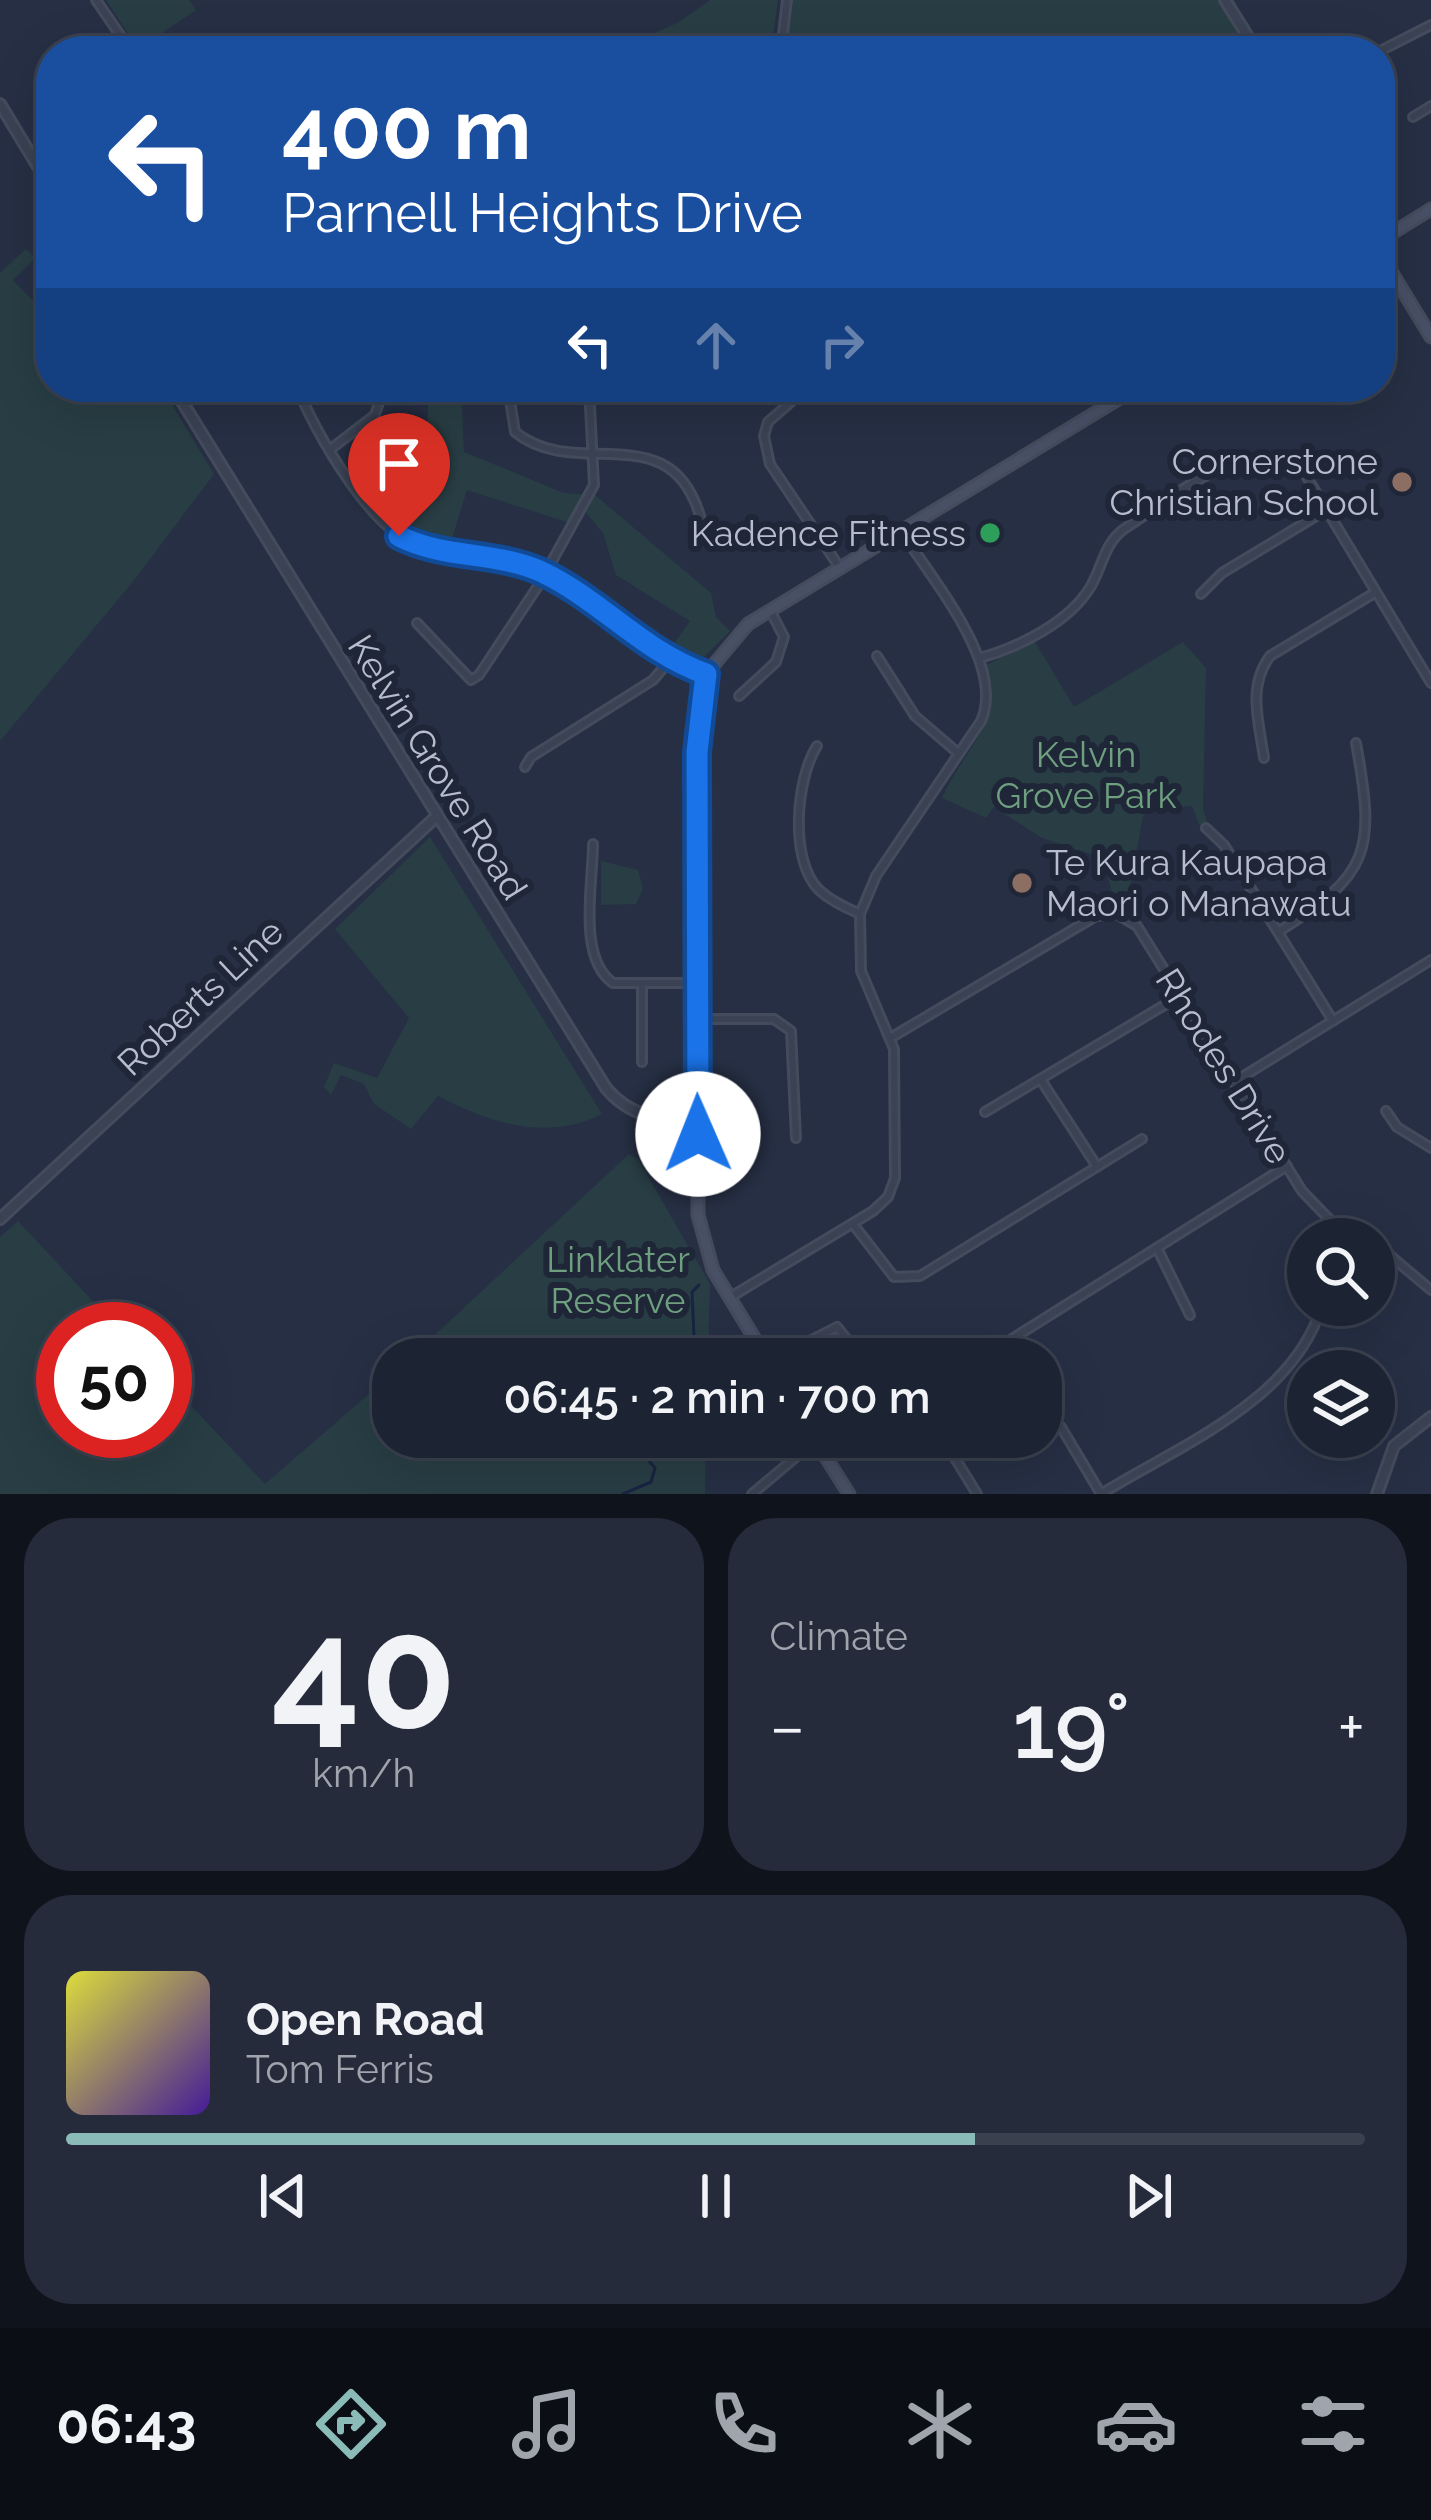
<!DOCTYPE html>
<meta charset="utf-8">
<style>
:root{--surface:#1c2333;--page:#252b3b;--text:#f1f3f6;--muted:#a0a4ac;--line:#3a404e;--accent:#8bbbb9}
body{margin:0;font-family:Raleway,sans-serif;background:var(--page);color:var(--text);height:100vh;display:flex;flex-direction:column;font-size:45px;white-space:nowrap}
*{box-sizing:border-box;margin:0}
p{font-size:39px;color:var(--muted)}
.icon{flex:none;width:66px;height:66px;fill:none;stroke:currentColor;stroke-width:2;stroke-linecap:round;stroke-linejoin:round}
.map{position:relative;height:1494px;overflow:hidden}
.sheet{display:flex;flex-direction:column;gap:24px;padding:24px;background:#0f131c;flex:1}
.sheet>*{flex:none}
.banner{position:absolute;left:36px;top:36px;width:1359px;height:366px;border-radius:48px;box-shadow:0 12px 48px #0002,0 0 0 3px var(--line);background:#1a4fa0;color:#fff;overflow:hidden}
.tools{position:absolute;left:1287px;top:1218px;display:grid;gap:24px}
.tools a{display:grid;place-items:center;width:108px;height:108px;border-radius:50%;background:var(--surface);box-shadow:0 12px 48px #0002,0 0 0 3px var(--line);font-size:60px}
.speed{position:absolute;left:36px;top:1302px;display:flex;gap:24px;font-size:60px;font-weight:700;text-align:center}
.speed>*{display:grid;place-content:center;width:156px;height:156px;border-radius:50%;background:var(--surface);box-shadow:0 12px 48px #0002,0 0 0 3px var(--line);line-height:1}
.speed .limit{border:18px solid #d22;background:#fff;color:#111}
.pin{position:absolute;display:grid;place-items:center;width:102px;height:102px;color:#fff;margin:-123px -51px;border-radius:50% 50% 50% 0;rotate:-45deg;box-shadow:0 0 12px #0007}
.pin .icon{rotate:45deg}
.me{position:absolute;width:132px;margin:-66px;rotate:359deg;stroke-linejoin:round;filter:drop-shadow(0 0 9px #0008)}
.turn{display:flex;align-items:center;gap:42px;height:252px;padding:0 48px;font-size:54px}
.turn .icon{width:156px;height:156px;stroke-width:2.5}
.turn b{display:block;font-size:84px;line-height:102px}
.lanes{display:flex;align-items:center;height:114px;padding:0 48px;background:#0003;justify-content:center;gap:60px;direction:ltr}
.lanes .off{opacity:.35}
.big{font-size:90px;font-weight:600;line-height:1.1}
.sheet .card{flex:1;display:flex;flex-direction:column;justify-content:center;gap:18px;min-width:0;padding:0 42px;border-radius:48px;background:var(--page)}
.sheet .dial{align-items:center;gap:0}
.dial b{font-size:156px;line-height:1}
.song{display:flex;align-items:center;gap:36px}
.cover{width:144px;height:144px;border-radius:18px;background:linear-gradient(135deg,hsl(60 70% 55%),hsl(260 70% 35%))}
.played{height:12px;border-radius:6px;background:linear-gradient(90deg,var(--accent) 70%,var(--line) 70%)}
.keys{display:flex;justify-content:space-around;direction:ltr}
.heat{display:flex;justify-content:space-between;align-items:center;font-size:66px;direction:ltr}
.sheet .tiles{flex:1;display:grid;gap:24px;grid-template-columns:1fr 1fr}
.card:last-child{grid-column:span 2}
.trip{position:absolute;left:372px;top:1338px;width:690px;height:120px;border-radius:48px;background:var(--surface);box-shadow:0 12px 48px #0002,0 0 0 3px var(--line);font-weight:600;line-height:120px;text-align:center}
.tab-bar{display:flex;height:192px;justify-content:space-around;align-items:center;background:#0b0e14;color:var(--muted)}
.tab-bar .icon{width:84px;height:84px}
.tab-bar .current{color:var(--accent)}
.tab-bar b{font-size:54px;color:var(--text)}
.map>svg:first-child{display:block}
.green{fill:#283e44}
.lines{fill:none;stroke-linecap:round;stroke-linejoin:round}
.stream{stroke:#182443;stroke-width:3}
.minor-casing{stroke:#444b5c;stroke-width:12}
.tertiary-casing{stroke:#444b5c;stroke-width:14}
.secondary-casing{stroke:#444b5c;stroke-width:15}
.minor{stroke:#3a4253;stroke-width:6}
.tertiary{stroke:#3a4253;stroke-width:8}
.secondary{stroke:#485066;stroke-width:9}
.route-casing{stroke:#114b97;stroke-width:30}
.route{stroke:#1a73e8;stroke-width:21}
.education-dot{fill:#8d6e63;stroke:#1f2638;stroke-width:4.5}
.leisure-dot{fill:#2e9e5b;stroke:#1f2638;stroke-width:4.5}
.labels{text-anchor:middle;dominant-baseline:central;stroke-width:12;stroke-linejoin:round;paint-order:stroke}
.poi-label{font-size:36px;fill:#b8bdcd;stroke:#1f2638;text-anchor:end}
.park-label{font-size:36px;fill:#6e9f7e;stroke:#1f2638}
.street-label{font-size:36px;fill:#b8bdcd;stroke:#1f2638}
</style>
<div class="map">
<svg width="1431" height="1494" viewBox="0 0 1431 1494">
<rect width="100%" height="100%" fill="#262f44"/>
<g class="green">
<path d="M106,0H189L196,10L138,49Z"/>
<path d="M710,0H778L771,51H615L679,22Z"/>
<path d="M793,0H1218L1249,51H787Z"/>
<path d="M26,249L35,258L13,280L36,304L51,291V387H161L214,474L135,579L0,741V273Z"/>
<path d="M429,387H461L464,452L564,493L595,495L711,593L716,617L730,631L698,663L667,653L690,621L616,575L603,533L583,509L573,524L467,490L450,545L417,538L372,504L437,466L427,432Z"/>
<path d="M1035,642L1074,707L1183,642L1206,668L1203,809L1209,827L1201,829L1192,806L1153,809L1143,816L1125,913L1116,908L1103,858L1042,838L994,807L986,818L942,798C961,753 1009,716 986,665Z"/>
<path d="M430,837L602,1114C546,1142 490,1123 438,1096L411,1129L374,1104L364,1084L341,1075L331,1095L324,1087L334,1063L377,1078L409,1018L335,929Z"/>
<path d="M601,861L638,870L643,889L636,904L601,905Z"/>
<path d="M629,1154L638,1159L710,1284L708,1359H409Z"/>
<path d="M18,1221L119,1329H63V1431H165V1378L265,1484L393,1373V1437H706L705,1494H0V1237Z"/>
</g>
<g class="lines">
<g class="stream">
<path d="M695,1359L692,1292L699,1285"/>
<path d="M643,1459L639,1449L652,1437"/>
<path d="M623,1494L651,1482L655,1468L650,1462"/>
</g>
<g class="minor-casing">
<g id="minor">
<path d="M96,0L131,51"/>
<path d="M1382,50L1431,25"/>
<path d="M781,51L787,0"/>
<path d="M1413,117L1431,106"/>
<path d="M297,387C315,432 370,529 417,545C461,560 508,555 550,577C606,606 646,653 705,673"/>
<path d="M508,387L515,432C578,483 674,411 702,523"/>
<path d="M808,387L768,422L764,436L770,464L840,568"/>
<path d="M332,448L375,415L384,387"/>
<path d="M1201,594L1222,573L1326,510"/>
<path d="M417,623L471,680L479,675L540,583L594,485L589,387"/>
<path d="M877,656L915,716L958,753"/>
<path d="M980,658C1019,647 1070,622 1091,586C1103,565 1104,544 1124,529C1173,499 1250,426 1305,474L1431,683"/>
<path d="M739,696L776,662L784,637L771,612"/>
<path d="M817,746C796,779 789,860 819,890C831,901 845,907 860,914"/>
<path d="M1264,758C1259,722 1247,687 1270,656L1376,592"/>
<path d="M525,767L531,757L653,680L670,660"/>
<path d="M1206,828L1224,845L1333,1021"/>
<path d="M593,844C593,883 577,958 613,983H697"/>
<path d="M1278,932C1370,874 1376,852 1356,743"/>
<path d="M697,1019H774L791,1031L796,1138"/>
<path d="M892,1037L1096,916L1117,914L1137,926L1302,1191L1331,1221L1368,1239"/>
<path d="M642,1062V983"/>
<path d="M1041,1080L1096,1165"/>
<path d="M1234,1082L1431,960"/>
<path d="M1386,1111L1397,1127L1431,1148"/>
<path d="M985,1112L1178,997"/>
<path d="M853,1224L894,1277L920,1276L1142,1139"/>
<path d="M1374,1242L1431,1290"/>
<path d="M1157,1248L1190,1315"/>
<path d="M729,1298L873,1211L888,1197L895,1178L894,1049L861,971L860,914L876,876L981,721C1006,665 932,580 902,532"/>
<path d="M774,1359L837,1327L850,1343"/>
<path d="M980,1359L1287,1166"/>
<path d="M1061,1427L1101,1494"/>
<path d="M942,1437L977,1494"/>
<path d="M752,1494L815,1441"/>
<path d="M1101,1494C1180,1445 1294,1401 1322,1305"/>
</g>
</g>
<g class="tertiary-casing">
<g id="tertiary">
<path d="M1225,0L1257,51"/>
<path d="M0,104L51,188"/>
<path d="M173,387L606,1088C630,1117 660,1121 696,1119"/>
<path d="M0,1219L437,816"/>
<path d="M1377,1494L1394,1446L1431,1417"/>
</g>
</g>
<g class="secondary-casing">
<g id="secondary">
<path d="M1386,237L1431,209"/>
<path d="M1381,255L1431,337"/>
<path d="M767,1359L713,1270L698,1215V713L706,674L748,624L1138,387"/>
<path d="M813,1437L849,1494"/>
</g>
</g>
<use href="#minor" class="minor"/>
<use href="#tertiary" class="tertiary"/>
<use href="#secondary" class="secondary"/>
</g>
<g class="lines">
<g class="route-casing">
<path id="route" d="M399,536C443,559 496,551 542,572C601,600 643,652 706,674L697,752L698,1134"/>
</g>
<use href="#route" class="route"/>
</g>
<g class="education-dot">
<circle cx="1402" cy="482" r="12"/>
<circle cx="1022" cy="883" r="12"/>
</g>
<circle class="leisure-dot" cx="990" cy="533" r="12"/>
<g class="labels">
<g class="poi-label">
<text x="1378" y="461">Cornerstone<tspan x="1378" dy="41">Christian School</tspan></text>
<text x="966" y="533">Kadence Fitness</text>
<text x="1046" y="862" text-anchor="start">Te Kura Kaupapa<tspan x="1046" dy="41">Maori o Manawatu</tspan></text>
</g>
<g class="park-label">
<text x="1086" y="754">Kelvin<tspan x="1086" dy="41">Grove Park</tspan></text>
<text x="618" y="1259">Linklater<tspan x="618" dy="41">Reserve</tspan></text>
</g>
<g class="street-label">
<text transform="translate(438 767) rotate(58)">Kelvin Grove Road</text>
<text transform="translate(200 997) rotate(-43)">Roberts Line</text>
<text transform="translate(1224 1066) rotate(58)">Rhodes Drive</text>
</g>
</g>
</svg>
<div class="tools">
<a><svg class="icon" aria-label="search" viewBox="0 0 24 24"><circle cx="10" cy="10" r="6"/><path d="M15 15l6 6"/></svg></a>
<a><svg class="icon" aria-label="layers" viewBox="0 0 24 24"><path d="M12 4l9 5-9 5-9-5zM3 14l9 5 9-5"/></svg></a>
</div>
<div class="speed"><div class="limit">50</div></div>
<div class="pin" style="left:399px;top:536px;background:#d93025"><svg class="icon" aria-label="arrive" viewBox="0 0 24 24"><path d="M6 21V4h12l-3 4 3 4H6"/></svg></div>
<svg class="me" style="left:698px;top:1134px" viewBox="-20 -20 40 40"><circle r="19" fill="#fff"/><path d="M0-13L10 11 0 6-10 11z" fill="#1a73e8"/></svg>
<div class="trip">06:45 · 2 min · 700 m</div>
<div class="banner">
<div class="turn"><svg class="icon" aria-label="left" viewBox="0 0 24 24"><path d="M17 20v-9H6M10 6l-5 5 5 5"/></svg><div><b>400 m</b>Parnell Heights Drive</div></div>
<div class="lanes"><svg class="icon" aria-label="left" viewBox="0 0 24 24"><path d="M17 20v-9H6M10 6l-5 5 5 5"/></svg><svg class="icon off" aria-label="ahead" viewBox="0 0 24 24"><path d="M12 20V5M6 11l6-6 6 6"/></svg><svg class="icon off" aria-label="right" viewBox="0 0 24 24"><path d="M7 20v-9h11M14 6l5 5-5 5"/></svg></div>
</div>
</div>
<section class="sheet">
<div class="tiles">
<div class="card dial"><b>40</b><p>km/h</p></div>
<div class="card"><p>Climate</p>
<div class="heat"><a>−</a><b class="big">19°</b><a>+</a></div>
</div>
<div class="card">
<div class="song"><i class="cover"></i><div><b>Open Road</b><p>Tom Ferris</p></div></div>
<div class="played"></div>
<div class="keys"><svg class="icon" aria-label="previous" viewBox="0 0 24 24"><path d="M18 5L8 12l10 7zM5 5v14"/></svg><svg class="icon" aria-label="pause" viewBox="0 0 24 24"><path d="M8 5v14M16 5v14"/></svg><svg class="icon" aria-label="next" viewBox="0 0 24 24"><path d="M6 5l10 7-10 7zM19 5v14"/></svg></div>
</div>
</div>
</section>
<nav class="tab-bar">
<b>06:43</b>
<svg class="icon current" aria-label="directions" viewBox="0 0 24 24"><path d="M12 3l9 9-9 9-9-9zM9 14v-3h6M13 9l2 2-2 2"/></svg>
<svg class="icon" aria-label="music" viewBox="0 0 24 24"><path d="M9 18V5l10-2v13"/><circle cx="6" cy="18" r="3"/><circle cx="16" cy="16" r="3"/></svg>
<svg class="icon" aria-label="phone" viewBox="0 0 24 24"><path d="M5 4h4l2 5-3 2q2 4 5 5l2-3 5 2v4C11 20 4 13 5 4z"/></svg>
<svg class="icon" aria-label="climate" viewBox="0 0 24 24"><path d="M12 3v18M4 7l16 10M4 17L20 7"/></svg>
<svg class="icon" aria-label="car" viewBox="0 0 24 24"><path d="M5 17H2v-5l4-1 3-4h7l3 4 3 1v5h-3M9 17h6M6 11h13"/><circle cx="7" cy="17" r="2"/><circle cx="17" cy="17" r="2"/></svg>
<svg class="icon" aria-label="filters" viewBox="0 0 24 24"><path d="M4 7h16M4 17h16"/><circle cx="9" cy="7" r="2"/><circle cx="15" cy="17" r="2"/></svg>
</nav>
